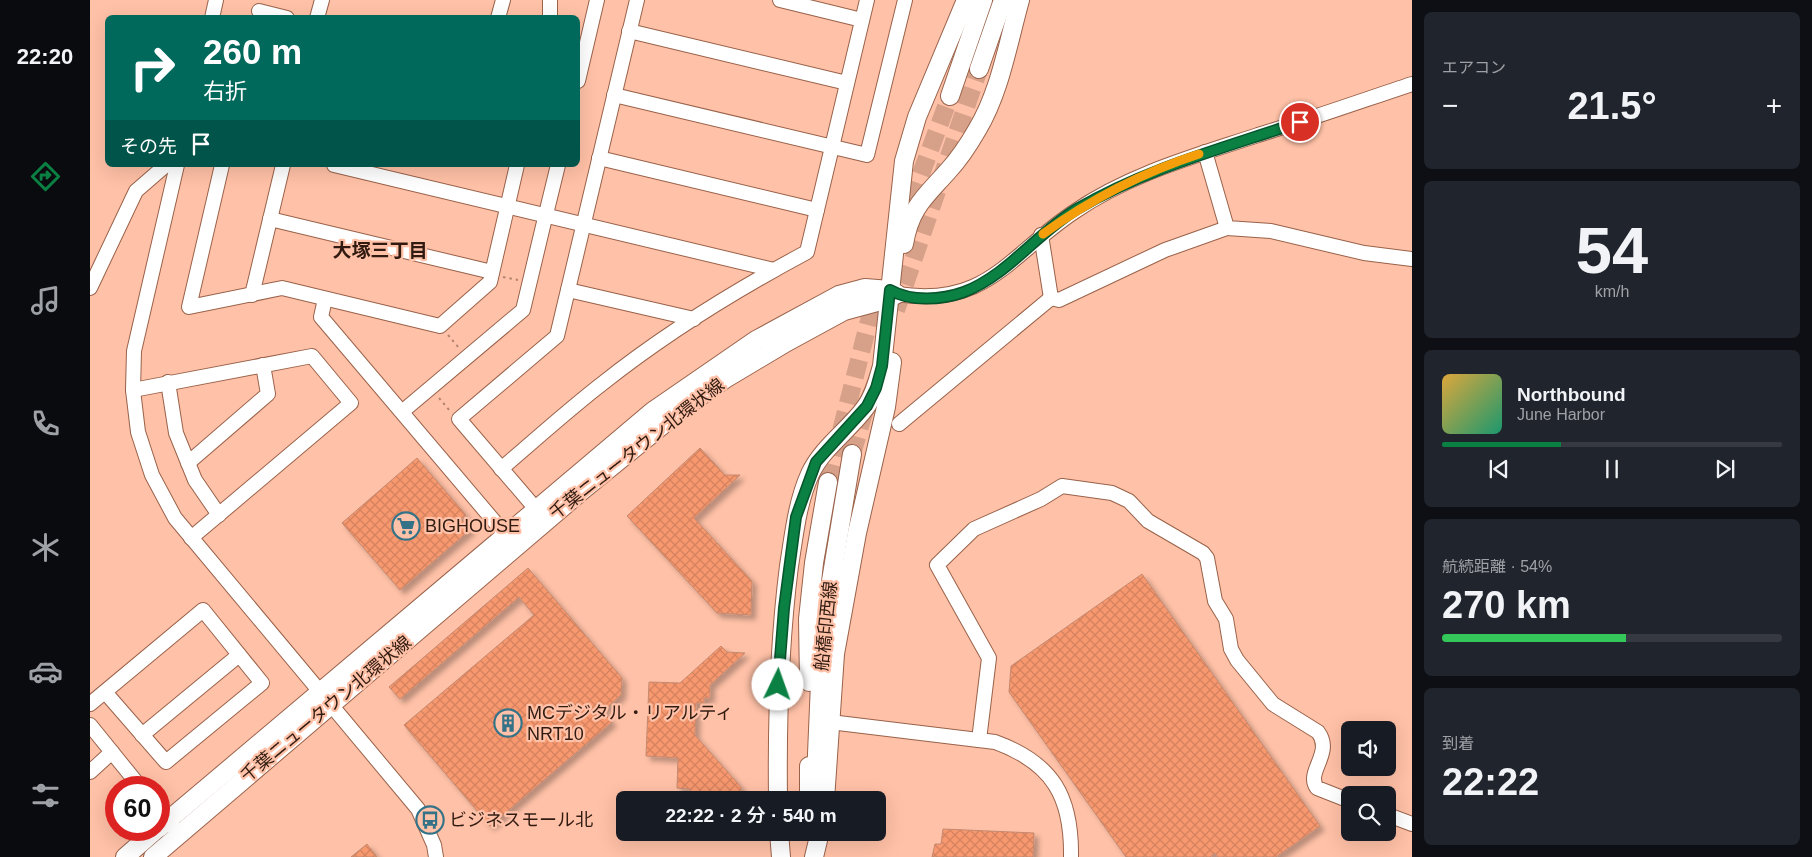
<!DOCTYPE html>
<html lang="ja">
<meta charset="utf-8">
<style>
:root{--surface:#171b24;--page:#20242c;--text:#f1f3f6;--muted:#9ea1a6;--line:#363941;--accent:#0b8043}
body{margin:0;font-family:Helvetica,"Noto Sans JP",sans-serif;background:var(--page);color:var(--text);height:100vh;display:flex;flex-direction:column;font-size:19px;white-space:nowrap}
*{box-sizing:border-box;margin:0}
p{font-size:16px;color:var(--muted)}
.icon{flex:none;width:28px;height:28px;fill:none;stroke:currentColor;stroke-width:2;stroke-linecap:round;stroke-linejoin:round}
.map{position:relative;flex:1;overflow:hidden}
.panel{display:flex;flex-direction:column;gap:12px;padding:12px;background:#0d0f14;width:400px}
.panel>*{flex:none}
.hud{position:absolute;left:15px;top:15px;width:475px;height:152px;border-radius:8px;box-shadow:0 5px 20px #0002;background:#00695c;color:#fff;overflow:hidden}
.controls{position:absolute;left:1251px;top:721px;display:grid;gap:10px}
.controls a{display:grid;place-items:center;width:55px;height:55px;border-radius:8px;background:var(--surface);box-shadow:0 5px 20px #0002;font-size:25px}
.speed{position:absolute;left:15px;top:776px;display:flex;gap:10px;font-size:25px;font-weight:700;text-align:center}
.speed>*{display:grid;place-content:center;width:65px;height:65px;border-radius:50%;background:var(--surface);box-shadow:0 5px 20px #0002;line-height:1}
.speed .limit{border:8px solid #d22;background:#fff;color:#111}
.pin{position:absolute;display:grid;place-items:center;width:42px;height:42px;color:#fff;margin:-21px;border:2px solid #fff;border-radius:50%;box-shadow:0 1px 5px #0007}
.me{position:absolute;width:55px;margin:-28px;rotate:3deg;stroke-linejoin:round;filter:drop-shadow(0 0 4px #0008)}
.turn{display:flex;align-items:center;gap:18px;height:105px;padding:0 15px;font-size:22px}
.turn .icon{width:65px;height:65px;stroke-width:2.5}
.turn b{display:block;font-size:35px;line-height:42px}
.then{display:flex;align-items:center;height:48px;padding:0 15px;background:#0003;gap:10px;font-size:19px}
.big{font-size:38px;font-weight:600;line-height:1.1}
.panel .tile{flex:1;display:flex;flex-direction:column;justify-content:center;gap:8px;min-width:0;padding:0 18px;border-radius:8px;background:var(--page)}
.panel .dial{align-items:center;gap:0}
.dial b{font-size:65px;line-height:1}
.song{display:flex;align-items:center;gap:15px}
.cover{width:60px;height:60px;border-radius:8px;background:linear-gradient(135deg,hsl(40 70% 55%),hsl(160 70% 35%))}
.played{height:5px;border-radius:2px;background:linear-gradient(90deg,var(--accent) 35%,var(--line) 35%)}
.keys{display:flex;justify-content:space-around;direction:ltr}
.heat{display:flex;justify-content:space-between;align-items:center;font-size:28px;direction:ltr}
.charge{height:8px;border-radius:4px;background:linear-gradient(90deg,#34c759 54%,var(--line) 0)}
.trip{position:absolute;left:526px;top:791px;width:270px;height:50px;border-radius:8px;background:var(--surface);box-shadow:0 5px 20px #0002;font-weight:600;line-height:50px;text-align:center}
main{display:flex;flex:1;min-height:0}
.tabs{display:flex;flex-direction:column;width:90px;justify-content:space-around;align-items:center;background:#090b0e;color:var(--muted)}
.tabs .icon{width:35px;height:35px}
.tabs .on{color:var(--accent)}
.tabs b{font-size:22px;color:var(--text)}
.map>svg:first-child{display:block}
.building{fill:url(#building-cross-hatch);stroke:#c48a71;filter:url(#shadow)}
.lines{fill:none;stroke-linecap:round;stroke-linejoin:round}
.major-tunnel{stroke:#d6a089;stroke-width:18;stroke-dasharray:18 9;stroke-linecap:butt}
.minor-casing{stroke:#99624a;stroke-width:16}
.major-casing{stroke:#99624a;stroke-width:20}
.path{stroke:#b38470;stroke-width:2;stroke-dasharray:2.5 4;stroke-linecap:butt}
.minor{stroke:#fff;stroke-width:14}
.major{stroke:#fff;stroke-width:18}
.route-casing{stroke:#07532c;stroke-width:12}
.route{stroke:#0b8043;stroke-width:9}
.slow{stroke:#f59e0b;stroke-width:9}
.labels{text-anchor:middle;dominant-baseline:central;stroke-width:4.5;stroke-linejoin:round;paint-order:stroke}
.street-label{font-size:18px;fill:#311b11;stroke:#ffc1a7}
.poi-label{font-size:18px;fill:#311b11;stroke:#ffc1a7;text-anchor:start}
.neighbourhood-label{font-size:19px;font-weight:bold;fill:#311b11;stroke:#ffc1a7}
</style>
<main>
<nav class="tabs">
<b>22:20</b>
<svg class="icon on" aria-label="directions" viewBox="0 0 24 24"><path d="M12 3l9 9-9 9-9-9zM9 14v-3h6M13 9l2 2-2 2"/></svg>
<svg class="icon" aria-label="music" viewBox="0 0 24 24"><path d="M9 18V5l10-2v13"/><circle cx="6" cy="18" r="3"/><circle cx="16" cy="16" r="3"/></svg>
<svg class="icon" aria-label="phone" viewBox="0 0 24 24"><path d="M5 4h4l2 5-3 2q2 4 5 5l2-3 5 2v4C11 20 4 13 5 4z"/></svg>
<svg class="icon" aria-label="climate" viewBox="0 0 24 24"><path d="M12 3v18M4 7l16 10M4 17L20 7"/></svg>
<svg class="icon" aria-label="car" viewBox="0 0 24 24"><path d="M5 17H2v-5l4-1 3-4h7l3 4 3 1v5h-3M9 17h6M6 11h13"/><circle cx="7" cy="17" r="2"/><circle cx="17" cy="17" r="2"/></svg>
<svg class="icon" aria-label="filters" viewBox="0 0 24 24"><path d="M4 7h16M4 17h16"/><circle cx="9" cy="7" r="2"/><circle cx="15" cy="17" r="2"/></svg>
</nav>
<div class="map">
<svg width="1322" height="857" viewBox="0 0 1322 857">
<defs>
<pattern id="building-cross-hatch" width="8" height="8" patternUnits="userSpaceOnUse" patternTransform="scale(1.25)"><rect width="8" height="8" fill="#f7986e"/><path d="M0 0l8 8M0 8l8-8" fill="none" stroke="#d4825e"/></pattern>
<filter id="shadow"><feDropShadow dx="4.5" dy="4.5" stdDeviation="2.5" flood-color="#0004"/></filter>
</defs>
<rect width="100%" height="100%" fill="#ffc1a7"/>
<g class="building">
<path d="M610,448L635,475H650L604,518L662,581L661,615L627,613L537,516Z"/>
<path d="M327,458L376,515L371,519L381,529L310,590L252,523Z"/>
<path d="M438,568L532,678L531,695L513,711L522,722L400,826L314,725L444,615L429,597L310,699L299,687Z"/>
<path d="M1052,574L1230,826L1186,857H1128L1125,853L1120,857H1036L919,692L921,666Z"/>
<path d="M631,646L637,652L655,653L620,685V698H614V703H606L605,735L651,787V800H609L599,789L587,788L588,758L556,756L559,682L590,683Z"/>
<path d="M853,829L944,833L943,857H842L845,844H851Z"/>
<path d="M277,844L287,857H261Z"/>
</g>
<g class="lines">
<g class="major-tunnel">
<path d="M812,225L860,96"/>
<path d="M806,310L889,69"/>
<path d="M762,454L776,406"/>
<path d="M738,482L779,321L789,292"/>
</g>
<g class="minor-casing">
<g id="minor">
<path d="M460,0V18"/>
<path d="M690,0L772,20"/>
<path d="M169,11L197,18"/>
<path d="M122,18L126,0"/>
<path d="M227,18L232,0"/>
<path d="M408,18L413,0"/>
<path d="M539,31L757,83"/>
<path d="M488,81L507,0"/>
<path d="M524,95L777,155L815,0"/>
<path d="M1115,152L1137,228L1181,231L1274,253L1322,259"/>
<path d="M509,158L727,210"/>
<path d="M87,165L44,351L43,390L48,432L62,475L85,518L328,809L344,845L346,857"/>
<path d="M132,165L99,307L192,288L350,326L400,282L427,165"/>
<path d="M244,165L684,270"/>
<path d="M457,210L468,165"/>
<path d="M180,219L402,272"/>
<path d="M951,235L961,298L969,300L1075,250L1137,228"/>
<path d="M0,288L46,191L76,165"/>
<path d="M478,290L604,319"/>
<path d="M807,294C897,308 918,256 984,212C1039,174 1105,156 1168,135C1220,119 1271,101 1322,84"/>
<path d="M162,295L193,165"/>
<path d="M235,299L231,317L409,527"/>
<path d="M78,382L86,433L105,480L129,515"/>
<path d="M43,390L222,356L261,403L101,538"/>
<path d="M313,411L433,310L454,222"/>
<path d="M809,424L961,298"/>
<path d="M98,463L178,394L173,365"/>
<path d="M411,469C445,440 478,410 513,383C576,333 646,290 717,252L777,0"/>
<path d="M446,509L369,419L467,336L547,0"/>
<path d="M0,704L113,610L172,683L76,762L15,692"/>
<path d="M740,722L905,742C963,763 982,797 981,857"/>
<path d="M0,725L51,788"/>
<path d="M52,735L149,655"/>
<path d="M889,740L899,658L847,565L884,529L951,499L972,486L1022,493L1039,501L1058,521L1113,553L1117,558L1125,601L1136,619L1141,649L1147,660L1183,704L1228,732C1244,753 1215,772 1227,788L1260,801"/>
<path d="M0,772L22,752"/>
<path d="M69,809L84,828"/>
<path d="M1298,815L1322,824"/>
</g>
</g>
<g class="major-casing">
<g id="major">
<path d="M889,69L913,0"/>
<path d="M860,96L893,0"/>
<path d="M814,244C820,207 836,196 858,171C869,159 879,144 887,130C910,92 918,43 930,0"/>
<path d="M719,682L718,619L724,563L738,482"/>
<path d="M719,766V800"/>
<path d="M726,778L732,635L762,454"/>
<path d="M688,800C687,721 689,644 699,566C704,535 707,503 720,474C732,448 758,431 775,408C784,396 788,380 792,366L814,161L827,117L876,0"/>
<path d="M735,800L745,654L767,533L796,407L802,362"/>
<path d="M69,828L563,411L666,340L749,295L775,288L800,290L807,294"/>
<path d="M689,832L691,857"/>
<path d="M35,857L66,830"/>
<path d="M63,857L494,489L596,406L635,379L697,342L754,311L798,299L807,294"/>
<path d="M724,857L730,832"/>
</g>
</g>
<g class="path">
<path d="M413,277L428,280"/>
<path d="M358,335L369,348"/>
<path d="M349,398L360,411"/>
</g>
<use href="#minor" class="minor"/>
<use href="#major" class="major"/>
</g>
<g class="lines">
<g class="route-casing">
<path id="route" d="M688,685L694,608L706,517L726,462L777,406L786,388L792,366L800,290C821,302 852,300 874,292C918,275 947,233 987,209C1057,168 1134,148 1210,122"/>
</g>
<use href="#route" class="route"/>
<path class="slow" d="M953,234C1001,199 1051,173 1109,154"/>
</g>
<defs>
<g id="supermarket-ring" transform="scale(1.4375)"><circle r="9.5" fill="#ffc1a7" stroke="#347288" stroke-width="1.5"/><path d="M-6-5.5h2.5l.6 2H6L4.5 2H-2.5L-4.4-4H-6ZM-1.5 3.2a1.3 1.3 0 1 0 .1 0ZM3 3.2a1.3 1.3 0 1 0 .1 0Z" fill="#347288"/></g>
<g id="building-ring" transform="scale(1.4375)"><circle r="9.5" fill="#ffc1a7" stroke="#347288" stroke-width="1.5"/><path d="M-4-6H4V6H1V3H-1V6H-4ZM-2.5-4.3h1.7v1.8h-1.7ZM.8-4.3h1.7v1.8H.8ZM-2.5-1h1.7V.8h-1.7ZM.8-1h1.7V.8H.8Z" fill="#347288"/></g>
<g id="bus-ring" transform="scale(1.4375)"><circle r="9.5" fill="#ffc1a7" stroke="#347288" stroke-width="1.5"/><path d="M-5-6H5V4H4V6H2V4H-2V6H-4V4H-5ZM-3.5-4V0h7V-4ZM-3.5 1.2v1.5H-2V1.2ZM2 1.2v1.5H3.5V1.2Z" fill="#347288"/></g>
</defs>
<g fill-rule="evenodd">
<use href="#supermarket-ring" x="316" y="526"/>
<use href="#building-ring" x="418" y="723"/>
<use href="#bus-ring" x="340" y="820"/>
</g>
<g class="labels">
<g class="street-label">
<text transform="translate(547 449) rotate(-38)">千葉ニュータウン北環状線</text>
<text transform="translate(736 626) rotate(-84)">船橋印西線</text>
<text transform="translate(236 709) rotate(-40)">千葉ニュータウン北環状線</text>
</g>
<g class="poi-label">
<text x="335" y="526">BIGHOUSE</text>
<text x="437" y="713">MCデジタル・リアルティ<tspan x="437" dy="21">NRT10</tspan></text>
<text x="359" y="820">ビジネスモール北</text>
</g>
<g class="neighbourhood-label">
<text x="290" y="250">大塚三丁目</text>
</g>
</g>
</svg>
<div class="controls">
<a><svg class="icon" aria-label="sound" viewBox="0 0 24 24"><path d="M4 9h4l5-4v14l-5-4H4zM17 9q2 3 0 6"/></svg></a>
<a><svg class="icon" aria-label="search" viewBox="0 0 24 24"><circle cx="10" cy="10" r="6"/><path d="M15 15l6 6"/></svg></a>
</div>
<div class="speed"><div class="limit">60</div></div>
<div class="pin" style="left:1210px;top:122px;background:#d93025"><svg class="icon" aria-label="arrive" viewBox="0 0 24 24"><path d="M6 21V4h12l-3 4 3 4H6"/></svg></div>
<svg class="me" style="left:688px;top:685px" viewBox="-20 -20 40 40"><circle r="19" fill="#fff"/><path d="M0-13L10 11 0 6-10 11z" fill="#0b8043"/></svg>
<div class="trip">22:22 · 2 分 · 540 m</div>
<div class="hud">
<div class="turn"><svg class="icon" aria-label="right" viewBox="0 0 24 24"><path d="M7 20v-9h11M14 6l5 5-5 5"/></svg><div><b>260 m</b>右折</div></div>
<div class="then">その先<svg class="icon" aria-label="arrive" viewBox="0 0 24 24"><path d="M6 21V4h12l-3 4 3 4H6"/></svg></div>
</div>
</div>
<section class="panel">
<div class="tile"><p>エアコン</p>
<div class="heat"><a>−</a><b class="big">21.5°</b><a>+</a></div>
</div>
<div class="tile dial"><b>54</b><p>km/h</p></div>
<div class="tile">
<div class="song"><i class="cover"></i><div><b>Northbound</b><p>June Harbor</p></div></div>
<div class="played"></div>
<div class="keys"><svg class="icon" aria-label="previous" viewBox="0 0 24 24"><path d="M18 5L8 12l10 7zM5 5v14"/></svg><svg class="icon" aria-label="pause" viewBox="0 0 24 24"><path d="M8 5v14M16 5v14"/></svg><svg class="icon" aria-label="next" viewBox="0 0 24 24"><path d="M6 5l10 7-10 7zM19 5v14"/></svg></div>
</div>
<div class="tile"><p>航続距離 · 54%</p><b class="big">270 km</b><div class="charge"></div></div>
<div class="tile"><p>到着</p><b class="big">22:22</b></div>
</section>
</main>
